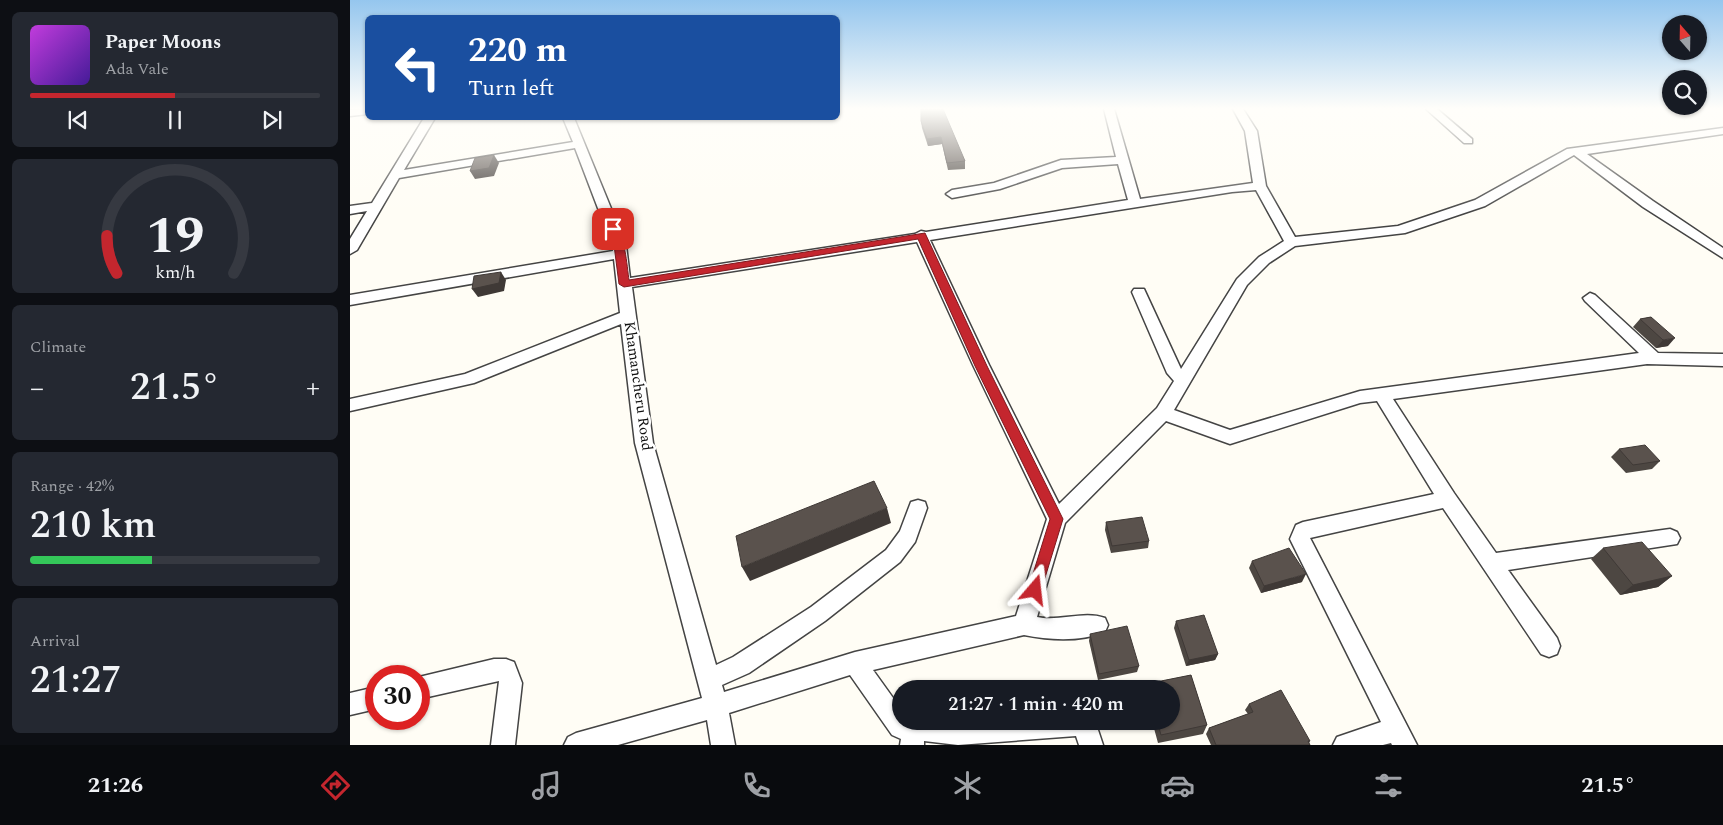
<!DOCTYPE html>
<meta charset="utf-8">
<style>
:root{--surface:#171b24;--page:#242831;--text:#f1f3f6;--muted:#9ea1a6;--line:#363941;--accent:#c4262e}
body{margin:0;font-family:Spectral,serif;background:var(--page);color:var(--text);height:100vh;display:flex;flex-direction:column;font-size:19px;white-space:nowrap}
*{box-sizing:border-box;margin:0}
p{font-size:16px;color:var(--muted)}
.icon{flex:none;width:28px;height:28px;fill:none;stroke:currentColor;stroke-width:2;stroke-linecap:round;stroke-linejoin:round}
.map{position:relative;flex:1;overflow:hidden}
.drawer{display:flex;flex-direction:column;gap:12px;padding:12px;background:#0d0f14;width:350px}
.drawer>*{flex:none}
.guide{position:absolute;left:15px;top:15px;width:475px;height:105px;border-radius:8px;box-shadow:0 1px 4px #0004;background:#1a4fa0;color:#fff;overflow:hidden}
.needle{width:32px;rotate:340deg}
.controls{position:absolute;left:1312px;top:15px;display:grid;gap:10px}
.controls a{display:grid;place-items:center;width:45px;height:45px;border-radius:50%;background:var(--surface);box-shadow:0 1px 4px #0004;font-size:25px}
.speed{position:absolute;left:15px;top:665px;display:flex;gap:10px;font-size:25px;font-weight:700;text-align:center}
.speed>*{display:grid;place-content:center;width:65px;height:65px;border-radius:50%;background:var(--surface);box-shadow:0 1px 4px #0004;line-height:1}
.speed .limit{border:8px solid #d22;background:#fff;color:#111}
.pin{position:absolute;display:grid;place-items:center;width:42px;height:42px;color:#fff;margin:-21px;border-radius:10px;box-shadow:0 2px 8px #0006}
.me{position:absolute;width:55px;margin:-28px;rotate:17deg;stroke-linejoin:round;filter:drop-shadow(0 0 4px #0008)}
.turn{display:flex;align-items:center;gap:18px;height:105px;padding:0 20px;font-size:22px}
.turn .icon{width:65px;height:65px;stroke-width:2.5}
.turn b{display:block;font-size:35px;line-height:42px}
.big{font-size:38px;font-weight:600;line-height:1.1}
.drawer .tile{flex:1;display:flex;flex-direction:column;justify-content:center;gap:8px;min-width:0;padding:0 18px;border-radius:8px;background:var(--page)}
.drawer .dial{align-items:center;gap:0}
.dial svg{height:130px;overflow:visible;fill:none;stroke:var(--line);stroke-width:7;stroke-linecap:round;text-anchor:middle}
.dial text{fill:var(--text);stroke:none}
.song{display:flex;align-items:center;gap:15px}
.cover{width:60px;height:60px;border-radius:8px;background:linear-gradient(135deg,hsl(290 70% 55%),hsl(260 70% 35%))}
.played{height:5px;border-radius:2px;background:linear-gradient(90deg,var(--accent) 50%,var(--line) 50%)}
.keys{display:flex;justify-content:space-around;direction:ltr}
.heat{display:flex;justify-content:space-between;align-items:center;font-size:28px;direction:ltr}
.charge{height:8px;border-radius:4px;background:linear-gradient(90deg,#34c759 42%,var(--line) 0)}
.trip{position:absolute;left:542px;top:680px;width:288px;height:50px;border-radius:25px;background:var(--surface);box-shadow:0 1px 4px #0004;font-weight:600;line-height:50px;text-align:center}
.tabs{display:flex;height:80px;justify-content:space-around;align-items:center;background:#090b0e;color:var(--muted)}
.tabs .icon{width:35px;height:35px}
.tabs .active{color:var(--accent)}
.tabs b{font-size:22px;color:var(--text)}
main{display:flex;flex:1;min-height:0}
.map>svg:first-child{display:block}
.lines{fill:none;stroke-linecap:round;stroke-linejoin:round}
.street-casing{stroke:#444;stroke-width:3}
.street{fill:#fff;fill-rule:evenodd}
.wall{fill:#4d4742}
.shaded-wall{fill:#3f3936}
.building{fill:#5a524d;stroke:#3f3936}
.route{fill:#c4262e;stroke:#7f191e}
.labels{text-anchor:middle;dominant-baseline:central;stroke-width:5;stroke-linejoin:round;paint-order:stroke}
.street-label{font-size:15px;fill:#111;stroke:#fff}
</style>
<main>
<section class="drawer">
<div class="tile">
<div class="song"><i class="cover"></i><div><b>Paper Moons</b><p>Ada Vale</p></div></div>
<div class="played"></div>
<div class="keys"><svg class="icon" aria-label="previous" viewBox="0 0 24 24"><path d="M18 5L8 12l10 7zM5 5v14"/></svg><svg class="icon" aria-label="pause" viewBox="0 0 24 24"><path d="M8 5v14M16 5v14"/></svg><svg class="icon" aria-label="next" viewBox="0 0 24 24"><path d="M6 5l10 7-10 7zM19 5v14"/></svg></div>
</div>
<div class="tile dial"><svg viewBox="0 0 100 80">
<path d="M14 69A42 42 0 1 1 86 69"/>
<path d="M14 69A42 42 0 0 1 8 46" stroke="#c4262e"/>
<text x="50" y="56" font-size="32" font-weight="700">19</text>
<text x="50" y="72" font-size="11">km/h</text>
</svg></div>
<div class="tile"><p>Climate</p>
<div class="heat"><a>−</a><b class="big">21.5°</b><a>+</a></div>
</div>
<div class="tile"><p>Range · 42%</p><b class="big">210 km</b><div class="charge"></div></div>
<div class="tile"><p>Arrival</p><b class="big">21:27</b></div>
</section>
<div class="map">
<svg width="1373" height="745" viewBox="0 0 1373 745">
<rect width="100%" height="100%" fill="#fffdf5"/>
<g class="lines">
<g class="street-casing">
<g id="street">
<path d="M18,109V114L0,116V110Z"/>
<path d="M754,109H764L790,199L903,183L895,131L883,109H893L907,131L916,186L945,237L1048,226L1125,200L1217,149L1373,128V134L1237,154L1303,201L1373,248V258L1293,207L1224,155L1135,206L1055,233L945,246L919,263L897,285L824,410L880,430L1010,391L1289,353L1235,301L1233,298L1240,293L1245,295L1308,353L1373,354V366L1297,364L1043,399L1104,493L1146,553L1320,529L1327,532L1330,538L1327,544L1158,570L1207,638L1210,646L1207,654L1199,657L1191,654L1093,508L960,538L1067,745H1042L1041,743L1033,745H983L987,737L1031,722L940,539L946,525L953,522L1084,494L1027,401L1010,403L880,444L816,421L715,523L687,617C709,622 734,610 755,618L758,625L755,632C730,642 699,640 674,635L523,670L551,709V721H745L753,745H729L726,736L608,745L574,741V745H550L551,739L542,735L500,675L379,713L385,745H361L357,720L268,745H214L218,737L226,733L352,698L285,443L271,324L124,383L0,411V399L115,374L270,313L264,259L0,305V295L263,251L262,245L225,148L49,178L7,250L0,254V239L17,211L0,214V206L22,203L74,118H85L54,170L223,142L213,118H224L276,245L280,278L565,234L571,231L576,232L778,200L768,164L712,168L650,189L602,198L596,194L602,190L644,183L711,160L766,157ZM906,190L934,241L909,257L887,279L831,369L794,289H784L782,292L817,373L824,381L807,408L709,504L639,365L580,240L882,192ZM567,242L623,365L697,519L666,616L505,652L374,692L372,685L399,673L475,621L550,562L565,542L577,508L575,502L568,500L561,502L550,531L536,550L461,607L383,657L366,665L303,443L282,287Z"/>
<path d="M1076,109H1087L1122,139V143H1114Z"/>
<path d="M144,659H156L164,662L172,683L165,745H141L149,681L69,699V677Z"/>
<path d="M26,687V709L0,715V693Z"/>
</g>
</g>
<use href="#street" class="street"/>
</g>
<g class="wall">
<path d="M571,109L615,161V169L598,170L592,144L578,146L572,128L571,121Z"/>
<path d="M1301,317L1318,346L1306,348L1283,327L1290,319Z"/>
<path d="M1269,449L1310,461L1302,469L1276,473L1261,457Z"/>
<path d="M756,522L799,541L798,548L761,553L755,530Z"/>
<path d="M1253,548L1322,576L1308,587L1270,595L1241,559Z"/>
<path d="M902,561L952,582L911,593L899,568Z"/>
<path d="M826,621L868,654L865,660L836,666L824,628Z"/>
<path d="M740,634L789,666L787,672L748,680L739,641Z"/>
<path d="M841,675L857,725L853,734L808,743L802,721H821V689H795L796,684Z"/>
<path d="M899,704L960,741L959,743L960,745H861L856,734L859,728L898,714L895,710Z"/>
</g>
<g class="shaded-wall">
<path d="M591,137L592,144L578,146L577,139Z"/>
<path d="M144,155L149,163L144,176L125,179L120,171Z"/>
<path d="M151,272L156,280L154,291L128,297L122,289Z"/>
<path d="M1325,338L1318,346L1306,348L1313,340Z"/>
<path d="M537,508L541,523L400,581L392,567Z"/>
<path d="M956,574L952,582L911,593L914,586Z"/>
<path d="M1322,576L1308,587L1270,595L1283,585Z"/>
<path d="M868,654L865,660L836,666L839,660Z"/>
</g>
<g class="building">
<path d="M571,109H593L615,161L597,163L591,137L577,139L571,121Z"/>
<path d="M144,155L139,168L120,171L125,158Z"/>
<path d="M151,272L149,283L122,289L124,276Z"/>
<path d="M1301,317L1325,338L1313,340L1290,319Z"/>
<path d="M1295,445L1310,461L1283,465L1269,449Z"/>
<path d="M524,481L537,508L392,567L386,536Z"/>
<path d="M792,517L799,541L762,546L756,522Z"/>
<path d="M1292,542L1322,576L1283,585L1253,548Z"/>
<path d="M939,548L956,574L914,586L902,561Z"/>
<path d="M854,615L868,654L839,660L826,621Z"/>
<path d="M777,626L789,666L749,674L740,634Z"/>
<path d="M841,675L857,725L811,735L807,721H821V689H798L796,684Z"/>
<path d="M931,690L960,741H958L960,745H866L859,728L903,712L899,704Z"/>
</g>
<linearGradient id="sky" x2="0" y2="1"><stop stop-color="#95c6ee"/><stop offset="0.51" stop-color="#fffefa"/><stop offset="1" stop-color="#fffefa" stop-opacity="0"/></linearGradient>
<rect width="1373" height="213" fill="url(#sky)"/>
<path class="route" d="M263,226C275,231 277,267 279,280L575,233L637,366L713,519L690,594L685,596L680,594L678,590L700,519L625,366L568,239L274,287L269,284L264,245L258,229Z"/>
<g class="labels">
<g class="street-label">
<text transform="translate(288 386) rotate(82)">Khamancheru Road</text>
</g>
</g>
</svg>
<div class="controls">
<a><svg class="needle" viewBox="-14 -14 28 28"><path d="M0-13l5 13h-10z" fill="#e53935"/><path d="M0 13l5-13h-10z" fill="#9ea1a6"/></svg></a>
<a><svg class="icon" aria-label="search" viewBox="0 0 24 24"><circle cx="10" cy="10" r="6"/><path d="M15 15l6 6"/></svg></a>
</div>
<div class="speed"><div class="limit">30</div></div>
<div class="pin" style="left:263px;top:229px;background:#d93025"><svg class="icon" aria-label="arrive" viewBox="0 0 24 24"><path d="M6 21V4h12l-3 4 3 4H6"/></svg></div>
<svg class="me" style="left:685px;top:590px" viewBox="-20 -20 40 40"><path d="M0-17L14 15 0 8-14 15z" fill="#c4262e" stroke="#fff" stroke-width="4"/></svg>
<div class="trip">21:27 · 1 min · 420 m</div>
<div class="guide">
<div class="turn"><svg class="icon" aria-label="left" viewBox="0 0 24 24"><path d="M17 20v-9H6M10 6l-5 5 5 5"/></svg><div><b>220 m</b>Turn left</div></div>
</div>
</div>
</main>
<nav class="tabs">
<b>21:26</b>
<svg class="icon active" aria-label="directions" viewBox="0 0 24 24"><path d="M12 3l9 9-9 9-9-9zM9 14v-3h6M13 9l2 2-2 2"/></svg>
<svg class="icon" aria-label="music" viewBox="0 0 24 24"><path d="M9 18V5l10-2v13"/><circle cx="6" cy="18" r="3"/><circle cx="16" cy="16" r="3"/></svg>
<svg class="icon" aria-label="phone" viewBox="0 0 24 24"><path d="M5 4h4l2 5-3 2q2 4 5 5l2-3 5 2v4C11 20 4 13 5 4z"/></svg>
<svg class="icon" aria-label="climate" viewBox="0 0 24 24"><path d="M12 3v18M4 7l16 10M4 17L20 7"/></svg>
<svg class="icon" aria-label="car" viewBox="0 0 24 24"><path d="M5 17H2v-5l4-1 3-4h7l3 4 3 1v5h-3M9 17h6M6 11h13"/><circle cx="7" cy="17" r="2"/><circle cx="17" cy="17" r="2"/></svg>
<svg class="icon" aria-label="filters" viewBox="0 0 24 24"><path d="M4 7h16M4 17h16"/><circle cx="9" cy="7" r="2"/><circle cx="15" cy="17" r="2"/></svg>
<b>21.5°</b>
</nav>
